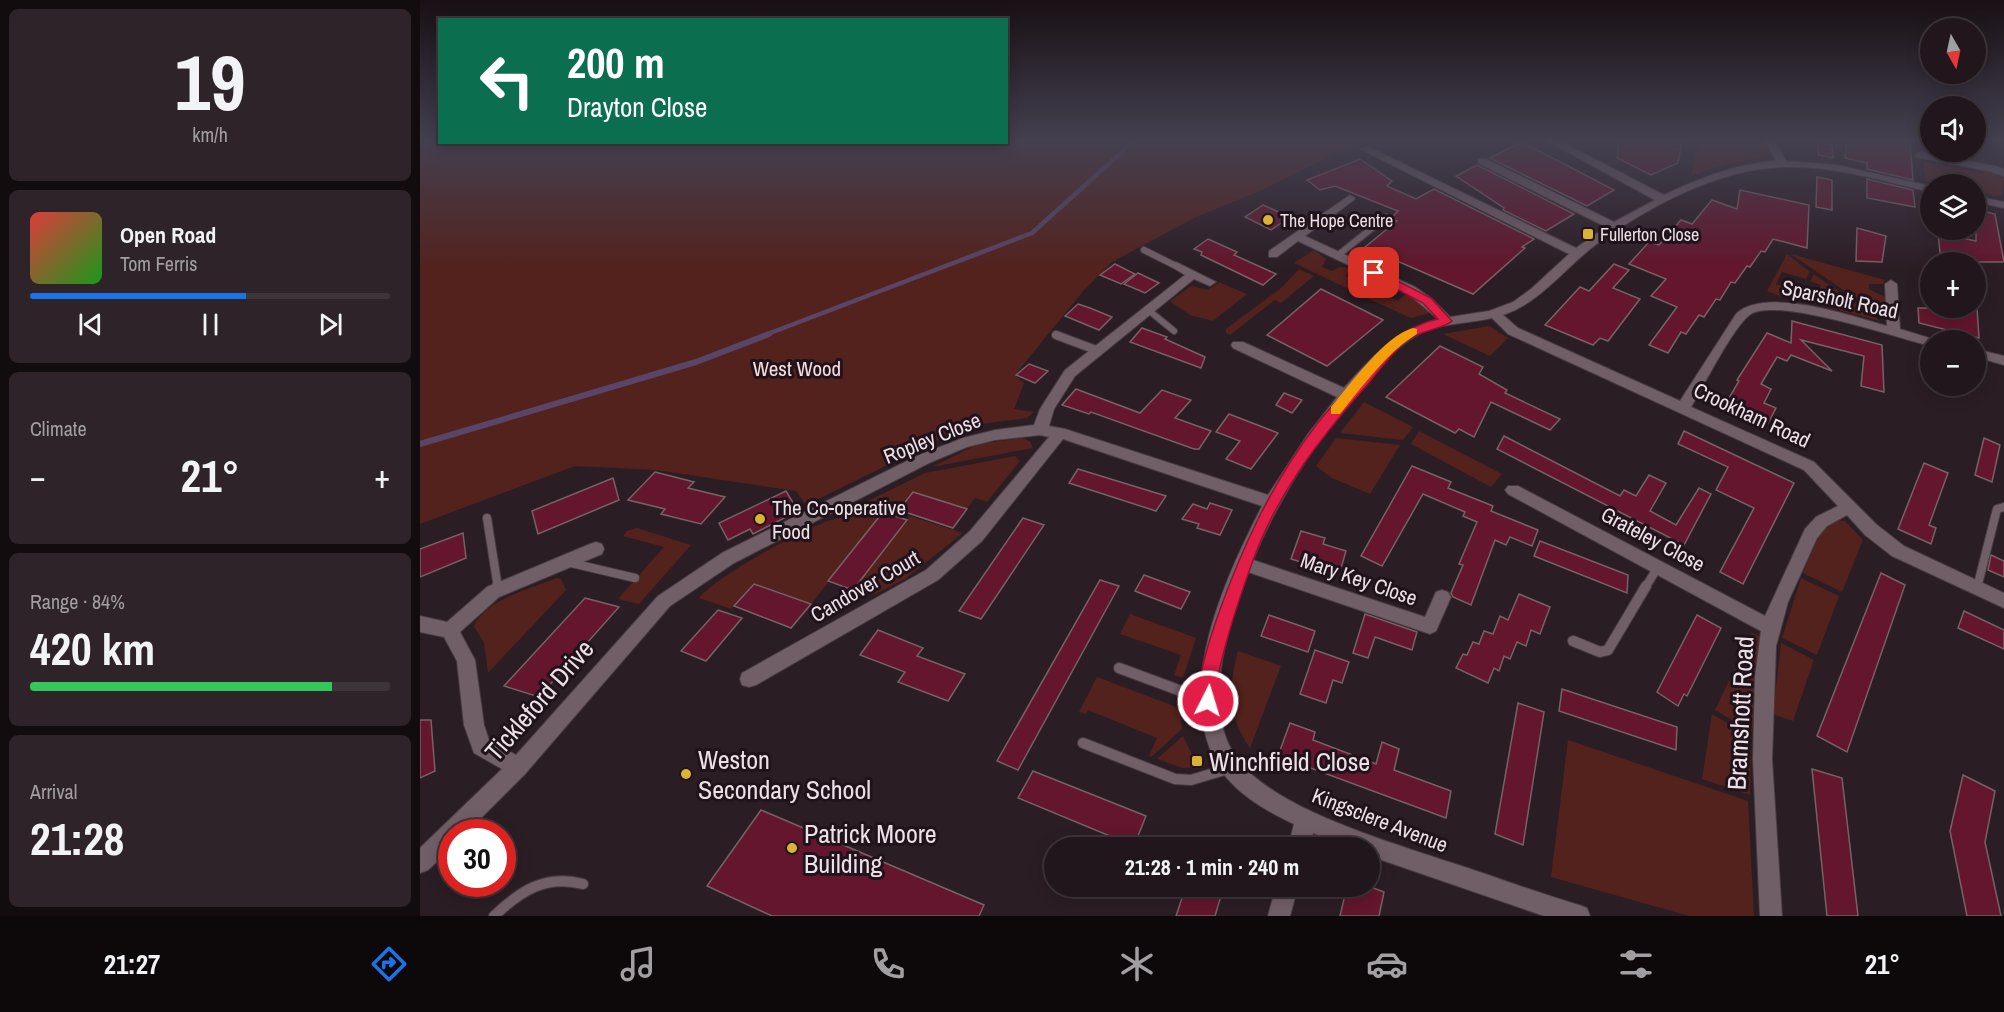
<!DOCTYPE html>
<meta charset="utf-8">
<style>
:root{--surface:#20161b;--page:#2d2328;--text:#f1f3f6;--muted:#a29fa3;--line:#3d353a;--accent:#1a73e8}
body{margin:0;font-family:"Archivo Narrow",sans-serif;background:var(--page);color:var(--text);height:100vh;display:flex;flex-direction:column;font-size:22px;white-space:nowrap}
*{box-sizing:border-box;margin:0}
p{font-size:20px;color:var(--muted)}
.icon{flex:none;width:33px;height:33px;fill:none;stroke:currentColor;stroke-width:2;stroke-linecap:round;stroke-linejoin:round}
.map{position:relative;flex:1;overflow:hidden}
.panel{display:flex;flex-direction:column;gap:9px;padding:9px;background:#120c0f;width:420px}
.panel>*{flex:none}
.hud{position:absolute;left:18px;top:18px;width:570px;height:126px;border-radius:0px;box-shadow:0 3px 15px #0003,0 0 0 2px var(--line);background:#0b6e4f;color:#fff;overflow:hidden}
.needle{width:39px;rotate:171deg}
.fabs{position:absolute;left:1500px;top:18px;display:grid;gap:12px}
.fabs a{display:grid;place-items:center;width:66px;height:66px;border-radius:50%;background:var(--surface);box-shadow:0 3px 15px #0003,0 0 0 2px var(--line);font-size:30px}
.speed{position:absolute;left:18px;top:819px;display:flex;gap:12px;font-size:30px;font-weight:700;text-align:center}
.speed>*{display:grid;place-content:center;width:78px;height:78px;border-radius:50%;background:var(--surface);box-shadow:0 3px 15px #0003,0 0 0 2px var(--line);line-height:1}
.speed .limit{border:9px solid #d22;background:#fff;color:#111}
.pin{position:absolute;display:grid;place-items:center;width:51px;height:51px;color:#fff;margin:-26px;border-radius:12px;box-shadow:0 3px 9px #0006}
.me{position:absolute;width:66px;margin:-33px;rotate:5deg;stroke-linejoin:round;filter:drop-shadow(0 0 4px #0008)}
.turn{display:flex;align-items:center;gap:21px;height:126px;padding:0 30px;font-size:27px}
.turn .icon{width:78px;height:78px;stroke-width:2.5}
.turn b{display:block;font-size:42px;line-height:51px}
.big{font-size:45px;font-weight:700;line-height:1.1}
.panel .tile{flex:1;display:flex;flex-direction:column;justify-content:center;gap:9px;min-width:0;padding:0 21px;border-radius:9px;background:var(--page)}
.panel .dial{align-items:center;gap:0}
.dial b{font-size:78px;line-height:1}
.song{display:flex;align-items:center;gap:18px}
.cover{width:72px;height:72px;border-radius:9px;background:linear-gradient(135deg,hsl(0 70% 55%),hsl(120 70% 35%))}
.played{height:6px;border-radius:3px;background:linear-gradient(90deg,var(--accent) 60%,var(--line) 60%)}
.keys{display:flex;justify-content:space-around;direction:ltr}
.heat{display:flex;justify-content:space-between;align-items:center;font-size:33px;direction:ltr}
.charge{height:9px;border-radius:4px;background:linear-gradient(90deg,#34c759 84%,var(--line) 0)}
.trip{position:absolute;left:624px;top:837px;width:336px;height:60px;border-radius:30px;background:var(--surface);box-shadow:0 3px 15px #0003,0 0 0 2px var(--line);font-weight:700;line-height:60px;text-align:center}
.menu{display:flex;height:96px;justify-content:space-around;align-items:center;background:#0d090b;color:var(--muted)}
.menu .icon{width:42px;height:42px}
.menu .active{color:var(--accent)}
.menu b{font-size:27px;color:var(--text)}
main{display:flex;flex:1;min-height:0}
.map>svg:first-child{display:block}
.green{fill:#53221d}
.lines{fill:none;stroke-linecap:round;stroke-linejoin:round}
.stream-far1{stroke:#594567;stroke-width:4.5}
.stream{stroke:#594567;stroke-width:6}
.building{fill:#63162d;stroke:#766265;stroke-width:1.5}
.lane-far2-casing{stroke:#473b41;stroke-width:8}
.lane-far1-casing{stroke:#473b41;stroke-width:10}
.lane-casing{stroke:#473b41;stroke-width:12}
.street-casing{stroke:#473b41;stroke-width:2}
.lane-far2{stroke:#715f68;stroke-width:6}
.lane-far1{stroke:#715f68;stroke-width:8}
.lane{stroke:#715f68;stroke-width:10}
.street{fill:#715f68;fill-rule:evenodd}
.route{fill:#e11d48;stroke:#92132f;stroke-width:1.5}
.slow{fill:#f59e0b}
.poi-dot{fill:#d9b334;stroke:#21131b;stroke-width:2}
.labels{text-anchor:middle;dominant-baseline:central;stroke-width:6;stroke-linejoin:round;paint-order:stroke}
.far-poi-label{font-size:18px;fill:#ebe1e6;stroke:#21131b;text-anchor:start}
.street-label{font-size:21px;fill:#ebe1e6;stroke:#21131b}
.park-label{font-size:21px;fill:#f6ddd9;stroke:#21131b}
.poi-label{font-size:21px;fill:#ebe1e6;stroke:#21131b;text-anchor:start}
.near-street-label{font-size:26px;fill:#ebe1e6;stroke:#21131b}
.near-poi-label{font-size:26px;fill:#ebe1e6;stroke:#21131b;text-anchor:start}
</style>
<main>
<section class="panel">
<div class="tile dial"><b>19</b><p>km/h</p></div>
<div class="tile">
<div class="song"><i class="cover"></i><div><b>Open Road</b><p>Tom Ferris</p></div></div>
<div class="played"></div>
<div class="keys"><svg class="icon" aria-label="previous" viewBox="0 0 24 24"><path d="M18 5L8 12l10 7zM5 5v14"/></svg><svg class="icon" aria-label="pause" viewBox="0 0 24 24"><path d="M8 5v14M16 5v14"/></svg><svg class="icon" aria-label="next" viewBox="0 0 24 24"><path d="M6 5l10 7-10 7zM19 5v14"/></svg></div>
</div>
<div class="tile"><p>Climate</p>
<div class="heat"><a>−</a><b class="big">21°</b><a>+</a></div>
</div>
<div class="tile"><p>Range · 84%</p><b class="big">420 km</b><div class="charge"></div></div>
<div class="tile"><p>Arrival</p><b class="big">21:28</b></div>
</section>
<div class="map">
<svg width="1584" height="916" viewBox="0 0 1584 916">
<rect width="100%" height="100%" fill="#2b1d24"/>
<g class="green">
<path d="M0,141H941L840,191L776,217L692,262L664,290L595,375L604,383L594,409L614,412L607,418L560,424L535,432L386,505L376,491L236,470L155,466L0,524Z"/>
<path d="M1278,141H1345L1351,155L1307,164L1271,176Z"/>
<path d="M1503,161L1563,173V169L1584,178L1582,195L1575,196L1556,192V184H1522L1506,181Z"/>
<path d="M894,250L906,259L902,267L912,271L920,267L934,268L925,276L944,285L935,292L874,263Z"/>
<path d="M1367,254L1390,272L1386,279L1362,272L1356,284L1367,288L1363,297L1347,291Z"/>
<path d="M1371,254L1465,280L1463,284H1449V289L1465,297L1467,320Z"/>
<path d="M879,269L894,276L861,303L855,300L810,335L806,333V329L861,288Z"/>
<path d="M1394,274L1460,321L1380,300L1381,298L1395,301L1401,285L1390,281Z"/>
<path d="M799,282L827,294L793,321L770,315L750,301L771,286L788,290Z"/>
<path d="M948,286L978,301L987,293L1010,313L991,318L938,294Z"/>
<path d="M1069,326L1088,338L1070,356L1023,334Z"/>
<path d="M944,402L993,427L983,440L920,433Z"/>
<path d="M999,431L1082,474L1071,487L991,444Z"/>
<path d="M602,438L610,441L613,448L512,467L558,444Z"/>
<path d="M916,438L980,445L950,494L912,478L896,466Z"/>
<path d="M595,456L600,461L567,502L555,498L547,509L493,492L476,513L457,507L419,515L505,473Z"/>
<path d="M450,512L461,516L391,604L334,584L311,609L279,598C297,576 377,533 405,522C419,517 435,515 450,512Z"/>
<path d="M490,516L543,533L485,579L453,595L434,589Z"/>
<path d="M1416,520L1425,521L1443,540L1422,592L1383,573C1391,556 1398,529 1416,520Z"/>
<path d="M217,528L271,545L219,604L198,599L244,547L203,536L207,531Z"/>
<path d="M136,578L141,579L146,590L68,673L64,643L54,626C66,599 111,589 136,578Z"/>
<path d="M1381,578L1419,596L1397,655L1362,638Z"/>
<path d="M710,614L776,638L763,678L754,675L761,655L700,634Z"/>
<path d="M1332,633L1341,637L1332,732L1295,710Z"/>
<path d="M1361,643L1394,660L1373,721L1353,714Z"/>
<path d="M818,651L861,666L830,748C807,714 808,690 818,651Z"/>
<path d="M677,677L759,708L762,729L731,757L729,756L737,738L668,710L666,714L659,712Z"/>
<path d="M1292,714L1331,737L1330,795L1282,779Z"/>
<path d="M763,736L778,767L763,768L737,759Z"/>
<path d="M1148,740L1328,801L1334,916H1269L1131,877Z"/>
</g>
<g class="lines">
<path class="stream-far1" d="M345,335L612,233L714,141"/>
<path class="stream" d="M0,444L276,362L349,334"/>
</g>
<g class="building">
<path d="M1199,141H1262L1258,163L1231,175L1197,158Z"/>
<path d="M1398,141H1412L1413,158L1398,155Z"/>
<path d="M1427,141H1490L1493,180L1447,169V163L1425,158Z"/>
<path d="M1101,142L1148,166L1194,190L1167,206L1070,158Z"/>
<path d="M940,159L972,181L967,186L996,199L1014,189L1114,239L1102,247L1105,248L1053,294L945,247L977,221L971,218L978,211L915,186L900,190L887,180Z"/>
<path d="M1057,165L1154,214L1126,231L1083,210L1084,208L1036,176Z"/>
<path d="M1397,177L1412,180V210L1396,207Z"/>
<path d="M1447,179L1493,190L1495,207L1447,198Z"/>
<path d="M1320,190L1389,205L1387,248L1353,239L1345,252L1341,251L1330,267L1327,266L1315,283L1311,282L1300,300L1296,299L1284,317L1279,315L1266,334L1261,332L1248,353L1229,345L1257,307L1231,296L1246,279L1209,264L1229,242L1239,245L1261,220L1272,224L1292,200L1317,209Z"/>
<path d="M843,205L870,217L851,230L825,217Z"/>
<path d="M1558,210L1575,214L1584,262H1521L1518,233L1556,241V224L1560,225Z"/>
<path d="M1437,228L1466,236L1462,262L1436,261Z"/>
<path d="M788,239L817,252L814,255L856,274L843,285L781,255L782,252L774,249Z"/>
<path d="M695,264L715,274L701,284L680,275Z"/>
<path d="M1194,264L1209,270L1193,288L1220,299L1188,341L1180,338L1173,345L1125,325L1160,287L1169,291Z"/>
<path d="M718,273L739,283L725,293L704,284Z"/>
<path d="M901,289L963,320L907,366L847,335Z"/>
<path d="M658,304L670,308L692,317L679,330L645,316Z"/>
<path d="M1498,308H1557L1559,338L1499,323Z"/>
<path d="M1372,321L1462,345L1464,392L1441,386L1444,356L1381,340L1412,371L1371,355L1367,361L1357,357L1341,384L1351,389L1344,403L1356,408L1348,423L1305,405L1319,381L1317,380L1347,333L1371,343Z"/>
<path d="M722,328L747,337L745,339L785,357L781,368L710,342Z"/>
<path d="M1020,346L1063,367L1059,374L1087,390L1085,393L1140,419L1130,430L1071,402L1054,437L1039,429L1035,433L966,397Z"/>
<path d="M609,364L628,371L615,383L596,375Z"/>
<path d="M656,389L720,413L742,390L771,400L755,418L791,431L779,449H774L671,412L669,414L642,405Z"/>
<path d="M864,393L882,400L872,413L856,405Z"/>
<path d="M809,414L858,433L831,469L806,459L820,441L796,432Z"/>
<path d="M1264,431L1374,483L1323,584L1300,572L1334,508L1296,490L1308,467L1258,444Z"/>
<path d="M1084,436L1200,496L1204,490L1216,496L1229,475L1246,483L1230,511L1256,525L1279,488L1291,494L1264,545L1077,449Z"/>
<path d="M1564,438L1580,445L1572,482L1555,475Z"/>
<path d="M1504,463L1528,473L1509,525L1516,528L1511,544L1478,529Z"/>
<path d="M992,466L1031,482L1028,488L1073,506L1071,511L1118,530L1112,546L1090,537L1086,545L1075,540L1051,605L1033,597L1031,593L1043,565L1039,564L1057,522L1043,516L1045,512L1003,494L962,566L941,556Z"/>
<path d="M658,469L746,496L736,511L649,483Z"/>
<path d="M235,472L274,482L268,488L305,497L281,524L241,514L245,509L208,500Z"/>
<path d="M193,478L199,500L118,534L112,511Z"/>
<path d="M366,491L378,511L333,534L330,529L308,540L299,523Z"/>
<path d="M493,492L547,509L533,528L479,510Z"/>
<path d="M790,503L812,510L800,535L777,528L779,524L762,519L773,504L787,509Z"/>
<path d="M463,512L487,520L433,590L408,581Z"/>
<path d="M603,518L624,525L561,619L539,611Z"/>
<path d="M881,531L905,538L903,544L926,551L921,568L897,561L895,566L871,559Z"/>
<path d="M43,533L46,558L0,577V549Z"/>
<path d="M1120,541L1208,575L1207,593L1114,556Z"/>
<path d="M1571,555L1584,561V577L1568,570Z"/>
<path d="M1461,573L1485,585L1427,752L1397,736Z"/>
<path d="M724,575L770,592L761,609L715,591Z"/>
<path d="M680,580L699,586L598,770L577,761Z"/>
<path d="M334,584L391,604L371,628L314,606Z"/>
<path d="M1099,594L1130,607L1120,634L1111,630L1106,646L1097,642L1090,659L1084,656L1079,671L1074,668L1068,683L1036,668L1043,654L1047,655L1053,642L1059,644L1064,631L1073,634L1080,616L1088,620Z"/>
<path d="M165,598L199,607L119,697L84,686Z"/>
<path d="M298,610L322,618L286,661L261,651Z"/>
<path d="M1544,611L1584,630V649L1538,628Z"/>
<path d="M945,614L997,632L992,650L955,637L948,658L933,653Z"/>
<path d="M849,615L895,631L888,652L841,636Z"/>
<path d="M1277,615L1301,628L1267,696L1264,694L1258,706L1237,692Z"/>
<path d="M458,630L503,648L497,656L545,674L528,701L478,682L485,672L440,655Z"/>
<path d="M895,650L929,662L922,683L913,680L906,703L880,694Z"/>
<path d="M1142,689L1257,727L1256,750L1139,711Z"/>
<path d="M1098,703L1124,712L1103,845L1075,834Z"/>
<path d="M0,720H11L15,771L0,778Z"/>
<path d="M870,723L895,732L893,740L956,764L962,742L979,749L974,770L1031,791L1026,818L858,756Z"/>
<path d="M1392,769L1422,778L1438,916H1407Z"/>
<path d="M613,771L726,816L714,846L598,798Z"/>
<path d="M1543,775L1575,791L1565,842L1581,916H1547L1530,831Z"/>
<path d="M341,810L564,905L559,916H352L287,886Z"/>
<path d="M766,886H804L795,916H756Z"/>
<path d="M927,886H948L964,892L959,916H920Z"/>
</g>
<g class="lines">
<g class="lane-far2-casing">
<g id="lane-far2">
<path d="M724,250L756,266"/>
<path d="M917,256L966,217"/>
<path d="M727,309L754,331"/>
</g>
</g>
<g class="lane-far1-casing">
<g id="lane-far1">
<path d="M636,335L676,350"/>
<path d="M67,518L78,588"/>
<path d="M147,562L215,578"/>
<path d="M1225,588L1238,567"/>
<path d="M1557,588L1577,509L1584,507"/>
</g>
</g>
<g class="lane-casing">
<g id="lane">
<path d="M77,586L78,590"/>
<path d="M1557,589L1558,586"/>
<path d="M1153,641L1180,652L1188,650L1226,586"/>
<path d="M699,668L788,701"/>
<path d="M663,743L755,779L771,780L811,768"/>
<path d="M74,916C100,891 126,874 163,884"/>
</g>
</g>
<g class="street-casing">
<g id="street">
<path d="M1127,141H1140L1244,195C1278,179 1317,163 1356,161L1345,141H1355L1366,161L1417,165L1510,186V192C1464,181 1418,167 1370,167C1303,166 1231,205 1178,243C1146,266 1122,302 1083,315L1098,328L1260,401L1316,314C1345,286 1432,316 1467,326L1465,284L1471,280L1477,284L1480,329L1516,340H1510V346C1478,338 1357,297 1331,314C1313,326 1284,386 1271,407L1394,462L1457,525L1484,546L1584,593V608L1472,556L1445,535L1427,515L1407,526L1397,538L1368,602L1356,646L1352,759L1362,916H1340L1333,759L1335,677L1341,631L1088,494L1085,490L1088,486H1098L1345,616L1385,529L1396,517L1418,506L1384,470L1088,334L1072,318C1051,323 1028,323 1007,330C978,342 955,372 934,395L933,399L929,401C890,450 857,502 833,560L1005,617L1016,592L1022,590L1028,592L1031,597L1016,631L1010,634L828,572C809,622 784,698 811,749C840,806 971,842 1029,862C1073,876 1115,892 1159,905L1167,908L1170,916H1124L950,856V848H928L893,833L889,848H868L874,824C846,811 811,791 796,762C755,685 806,576 842,506L643,439L562,541L518,580L336,685L329,687L322,685L320,679L322,673L506,570L550,531L629,437L620,435L575,440L547,447L509,463L314,563L250,606L105,774L47,832H32V848L8,870L0,873V848L82,769L54,753L44,725L37,661L24,637L0,632V616L27,622L67,587L170,544L176,542L182,544L184,549L182,554L79,597L40,632L55,660L64,725L69,740L96,755L238,596L302,553L499,455L543,438L575,430L614,425L620,409L645,370L765,275L750,266L756,262L796,282L790,286L774,279L655,376L634,409L629,426L645,429L848,495L888,434L917,397L813,348L811,345L813,342H823L924,388C951,358 977,329 1018,319L987,293L878,241L857,257H849V251L930,195L935,198L934,200L885,236L995,287L1011,298L1030,317L1069,311L1093,302L1111,289L1149,254L940,149L949,147L1156,248L1186,227L1058,163V159H1066L1194,222L1235,200Z"/>
<path d="M1500,152L1575,166L1584,169V176L1568,171L1496,157L1495,155Z"/>
<path d="M1556,196L1584,202V208L1556,202Z"/>
<path d="M1556,349L1584,356V365L1556,357Z"/>
<path d="M856,886H878L870,916H848Z"/>
</g>
</g>
<use href="#lane-far2" class="lane-far2"/>
<use href="#lane-far1" class="lane-far1"/>
<use href="#lane" class="lane"/>
<use href="#street" class="street"/>
</g>
<linearGradient id="sky" x2="0" y2="1"><stop stop-color="#181014"/><stop offset="0.52" stop-color="#444050"/><stop offset="1" stop-color="#444050" stop-opacity="0"/></linearGradient>
<rect width="1584" height="269" fill="url(#sky)"/>
<path class="route" d="M950,271H958L1011,298L1032,321C1024,329 998,330 984,343C971,355 959,370 948,384C899,439 855,496 831,566C819,599 808,633 800,667C797,680 800,695 794,707L788,709L782,707C773,686 790,639 797,618C821,550 850,486 894,428C906,411 922,396 936,380C963,352 978,328 1018,319L1003,303L950,275Z"/>
<path class="slow" d="M993,328L997,329V334C966,353 943,386 920,414H911V407C931,384 964,336 993,328Z"/>
<g class="poi-dot">
<circle cx="848" cy="220" r="6"/>
<rect x="1162" y="228" width="12" height="12" rx="3"/>
<circle cx="340" cy="519" r="6"/>
<rect x="771" y="755" width="12" height="12" rx="3"/>
<circle cx="266" cy="774" r="6"/>
<circle cx="372" cy="848" r="6"/>
</g>
<g class="labels">
<g class="far-poi-label">
<text x="860" y="220">The Hope Centre</text>
<text x="1180" y="234">Fullerton Close</text>
</g>
<g class="street-label">
<text transform="translate(1420 299) rotate(12)">Sparsholt Road</text>
<text transform="translate(1332 415) rotate(25)">Crookham Road</text>
<text transform="translate(512 438) rotate(-22)">Ropley Close</text>
<text transform="translate(1233 539) rotate(28)">Grateley Close</text>
<text transform="translate(939 579) rotate(19)">Mary Key Close</text>
<text transform="translate(445 586) rotate(-30)">Candover Court</text>
<text transform="translate(960 820) rotate(21)">Kingsclere Avenue</text>
</g>
<g class="park-label">
<text x="377" y="368">West Wood</text>
</g>
<g class="poi-label">
<text x="352" y="507">The Co-operative<tspan x="352" dy="24">Food</tspan></text>
</g>
<g class="near-street-label">
<text transform="translate(119 700) rotate(-49)">Tickleford Drive</text>
<text transform="translate(1320 713) rotate(-87)">Bramshott Road</text>
</g>
<g class="near-poi-label">
<text x="278" y="759">Weston<tspan x="278" dy="30">Secondary School</tspan></text>
<text x="789" y="761">Winchfield Close</text>
<text x="384" y="833">Patrick Moore<tspan x="384" dy="30">Building</tspan></text>
</g>
</g>
</svg>
<div class="fabs">
<a><svg class="needle" viewBox="-14 -14 28 28"><path d="M0-13l5 13h-10z" fill="#e53935"/><path d="M0 13l5-13h-10z" fill="#a29fa3"/></svg></a>
<a><svg class="icon" aria-label="sound" viewBox="0 0 24 24"><path d="M4 9h4l5-4v14l-5-4H4zM17 9q2 3 0 6"/></svg></a>
<a><svg class="icon" aria-label="layers" viewBox="0 0 24 24"><path d="M12 4l9 5-9 5-9-5zM3 14l9 5 9-5"/></svg></a>
<a>+</a>
<a>−</a>
</div>
<div class="speed"><div class="limit">30</div></div>
<div class="pin" style="left:954px;top:273px;background:#d93025"><svg class="icon" aria-label="arrive" viewBox="0 0 24 24"><path d="M6 21V4h12l-3 4 3 4H6"/></svg></div>
<svg class="me" style="left:788px;top:701px" viewBox="-20 -20 40 40"><circle r="17" fill="#e11d48" stroke="#fff" stroke-width="3"/><path d="M0-11L8 9 0 5-8 9z" fill="#fff"/></svg>
<div class="trip">21:28 · 1 min · 240 m</div>
<div class="hud">
<div class="turn"><svg class="icon" aria-label="left" viewBox="0 0 24 24"><path d="M17 20v-9H6M10 6l-5 5 5 5"/></svg><div><b>200 m</b>Drayton Close</div></div>
</div>
</div>
</main>
<nav class="menu">
<b>21:27</b>
<svg class="icon active" aria-label="directions" viewBox="0 0 24 24"><path d="M12 3l9 9-9 9-9-9zM9 14v-3h6M13 9l2 2-2 2"/></svg>
<svg class="icon" aria-label="music" viewBox="0 0 24 24"><path d="M9 18V5l10-2v13"/><circle cx="6" cy="18" r="3"/><circle cx="16" cy="16" r="3"/></svg>
<svg class="icon" aria-label="phone" viewBox="0 0 24 24"><path d="M5 4h4l2 5-3 2q2 4 5 5l2-3 5 2v4C11 20 4 13 5 4z"/></svg>
<svg class="icon" aria-label="climate" viewBox="0 0 24 24"><path d="M12 3v18M4 7l16 10M4 17L20 7"/></svg>
<svg class="icon" aria-label="car" viewBox="0 0 24 24"><path d="M5 17H2v-5l4-1 3-4h7l3 4 3 1v5h-3M9 17h6M6 11h13"/><circle cx="7" cy="17" r="2"/><circle cx="17" cy="17" r="2"/></svg>
<svg class="icon" aria-label="filters" viewBox="0 0 24 24"><path d="M4 7h16M4 17h16"/><circle cx="9" cy="7" r="2"/><circle cx="15" cy="17" r="2"/></svg>
<b>21°</b>
</nav>
